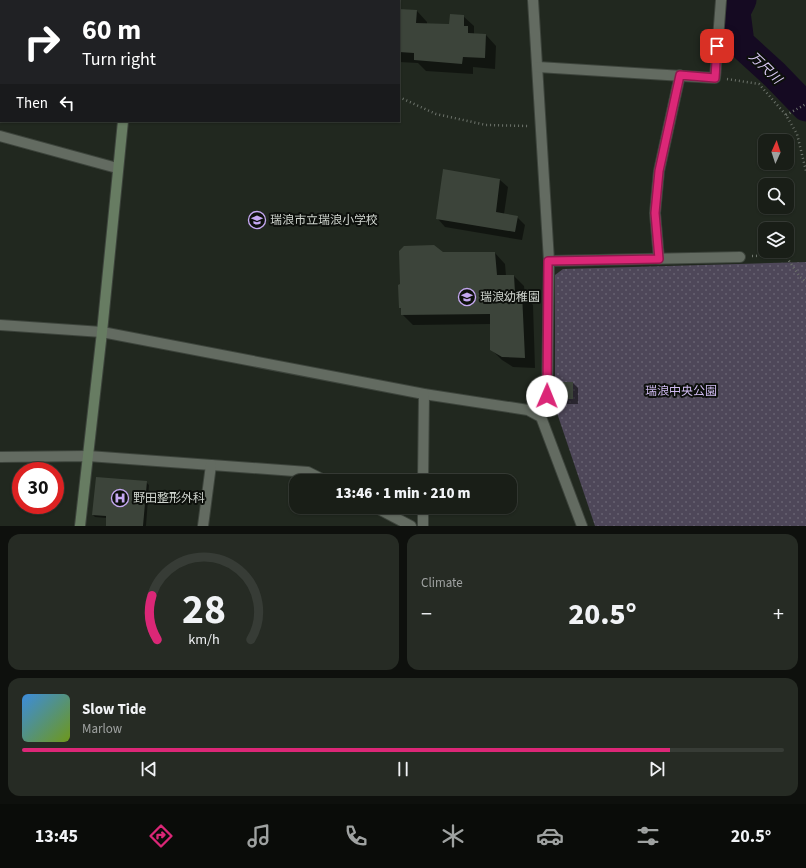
<!DOCTYPE html>
<meta charset="utf-8">
<style>
:root{--surface:#191e17;--page:#262b24;--text:#f1f3f6;--muted:#9fa2a1;--line:#373c36;--accent:#db2777}
body{margin:0;font-family:"Source Sans 3","Noto Sans JP",sans-serif;background:var(--page);color:var(--text);height:100vh;display:flex;flex-direction:column;font-size:15px;white-space:nowrap}
*{box-sizing:border-box;margin:0}
p{font-size:13px;color:var(--muted)}
.icon{flex:none;width:22px;height:22px;fill:none;stroke:currentColor;stroke-width:2;stroke-linecap:round;stroke-linejoin:round}
.map{position:relative;height:526px;overflow:hidden}
.sheet{display:flex;flex-direction:column;gap:8px;padding:8px;background:#0e100d;flex:1}
.sheet>*{flex:none}
.top-card{position:absolute;left:0px;top:0px;width:400px;height:122px;box-shadow:0 1px 3px #0004,0 0 0 1px var(--line);background:#202124;color:#fff;overflow:hidden}
.needle{width:26px;rotate:3deg}
.fabs{position:absolute;left:758px;top:134px;display:grid;gap:8px}
.fabs a{display:grid;place-items:center;width:36px;height:36px;border-radius:8px;background:var(--surface);box-shadow:0 1px 3px #0004,0 0 0 1px var(--line);font-size:20px}
.speed{position:absolute;left:12px;top:462px;display:flex;gap:8px;font-size:20px;font-weight:700;text-align:center}
.speed>*{display:grid;place-content:center;width:52px;height:52px;border-radius:50%;background:var(--surface);box-shadow:0 1px 3px #0004,0 0 0 1px var(--line);line-height:1}
.speed .limit{border:6px solid #d22;background:#fff;color:#111}
.pin{position:absolute;display:grid;place-items:center;width:34px;height:34px;color:#fff;margin:-17px;border-radius:8px;box-shadow:0 2px 6px #0006}
.me{position:absolute;width:44px;margin:-22px;rotate:1deg;stroke-linejoin:round;filter:drop-shadow(0 0 3px #0008)}
.turn{display:flex;align-items:center;gap:14px;height:84px;padding:0 16px;font-size:18px}
.turn .icon{width:52px;height:52px;stroke-width:2.5}
.turn b{display:block;font-size:28px;line-height:34px}
.then{display:flex;align-items:center;height:38px;padding:0 16px;background:#0003;gap:8px;font-size:15px}
.big{font-size:30px;font-weight:800;line-height:1.1}
.sheet .tile{flex:1;display:flex;flex-direction:column;justify-content:center;gap:6px;min-width:0;padding:0 14px;border-radius:12px;background:var(--page)}
.sheet .dial{align-items:center;gap:0}
.dial svg{height:104px;overflow:visible;fill:none;stroke:var(--line);stroke-width:7;stroke-linecap:round;text-anchor:middle}
.dial text{fill:var(--text);stroke:none}
.song{display:flex;align-items:center;gap:12px}
.cover{width:48px;height:48px;border-radius:6px;background:linear-gradient(135deg,hsl(210 70% 55%),hsl(80 70% 35%))}
.played{height:4px;border-radius:2px;background:linear-gradient(90deg,var(--accent) 85%,var(--line) 85%)}
.keys{display:flex;justify-content:space-around;direction:ltr}
.heat{display:flex;justify-content:space-between;align-items:center;font-size:22px;direction:ltr}
.sheet .tiles{flex:1;display:grid;gap:8px;grid-template-columns:1fr 1fr}
.tile:last-child{grid-column:span 2}
.trip{position:absolute;left:289px;top:474px;width:228px;height:40px;border-radius:12px;background:var(--surface);box-shadow:0 1px 3px #0004,0 0 0 1px var(--line);font-weight:800;line-height:40px;text-align:center}
.menu{display:flex;height:64px;justify-content:space-around;align-items:center;background:#0a0c09;color:var(--muted)}
.menu .icon{width:28px;height:28px}
.menu .active{color:var(--accent)}
.menu b{font-size:18px;color:var(--text)}
.map>svg:first-child{display:block}
.grass{fill:url(#grass-dots)}
.shadow{fill:#0007}
.lines{fill:none;stroke-linecap:round;stroke-linejoin:round}
.river{stroke:#150a22;stroke-width:29}
.building{fill:#3c443a}
.street-casing{stroke:#3d443c;stroke-width:12}
.secondary-casing{stroke:#3d443c;stroke-width:12}
.path{stroke:#6d736b;stroke-width:2.5;stroke-dasharray:1 3;stroke-linecap:butt}
.street{stroke:#636b61;stroke-width:10}
.secondary{stroke:#677c62;stroke-width:10}
.route-casing{stroke:#8e194d;stroke-width:10}
.route{stroke:#db2777;stroke-width:7}
.labels{text-anchor:middle;dominant-baseline:central;stroke-width:4;stroke-linejoin:round;paint-order:stroke}
.poi-label{font-size:12px;fill:#cfd4ce;stroke:#0d100c;text-anchor:start}
.park-label{font-size:12px;fill:#d0bbf1;stroke:#0d100c}
.water-label{font-size:13px;font-style:italic;fill:#dccbf7;stroke:#0d100c}
</style>
<div class="map">
<svg width="806" height="526" viewBox="0 0 806 526">
<defs>
<pattern id="grass-dots" width="8" height="8" patternUnits="userSpaceOnUse"><rect width="8" height="8" fill="#4e4759"/><path d="M2 2h.1M6 6h.1" fill="none" stroke="#666170" stroke-width="1.8" stroke-linecap="round"/></pattern>
</defs>
<rect width="100%" height="100%" fill="#21281f"/>
<path class="grass" d="M806,262V526H595L555,407V275L563,269Z"/>
<g class="shadow">
<path d="M270,0H390V1Z"/>
<path d="M399,10L417,11L427,22V24L450,25L463,16L474,26V33L475,35H486L496,46L495,69L473,67V74L426,71L418,63L399,62Z"/>
<path d="M443,170L500,180L508,187L504,214L517,217L525,225L522,240L445,227L438,219Z"/>
<path d="M442,253H495L505,264L506,276H514L524,286L525,297L533,305L535,368L513,367L502,360L491,349V324L413,325L402,314V310L400,307Z"/>
<path d="M573,383L578,388V404H559L554,398Z"/>
<path d="M146,482L149,485L146,526H107V518L95,517L93,515Z"/>
</g>
<g class="lines">
<path class="river" d="M742,0L736,12L740,43L775,75L806,107"/>
</g>
<g class="building">
<path d="M399,9L417,10L416,23L449,24L450,14L464,15V26H468V33L486,34L485,58L463,57L462,64L414,60V53L399,52Z"/>
<path d="M443,169L500,179L496,212L518,216L515,232L436,219Z"/>
<path d="M434,245L443,252H495L497,275H514L515,293H522L525,358L502,357L490,350V314L401,315V308H399L398,285L400,284L399,251L404,246Z"/>
<path d="M554,382H573V399H553Z"/>
<path d="M96,477L147,481L143,526H106V516L92,515Z"/>
</g>
<g class="lines">
<g class="street-casing">
<g id="street">
<path d="M533,0L549,261L547,396L541,417L582,526"/>
<path d="M538,67L715,78L721,0"/>
<path d="M0,136L117,168"/>
<path d="M659,259L655,213L659,171L680,75"/>
<path d="M549,261L740,257"/>
<path d="M0,325L102,332L424,394L528,410L541,417"/>
<path d="M0,457L88,456L308,472L326,481"/>
<path d="M423,481L424,394"/>
<path d="M375,507L411,526"/>
<path d="M203,526L211,465"/>
<path d="M423,526V507"/>
</g>
</g>
<g class="secondary-casing">
<g id="secondary">
<path d="M136,1V0"/>
<path d="M80,526L102,332L123,121"/>
</g>
</g>
<g class="path">
<path d="M727,79L759,84L786,115L797,134L806,171"/>
<path d="M399,97L436,114L486,125L528,126"/>
<path d="M786,115L806,104"/>
<path d="M752,256L785,255L800,277L806,282"/>
</g>
<use href="#street" class="street"/>
<use href="#secondary" class="secondary"/>
</g>
<g class="lines">
<g class="route-casing">
<path id="route" d="M547,396L548,261L659,259L655,213L659,171L680,75L715,78L717,46"/>
</g>
<use href="#route" class="route"/>
</g>
<defs>
<g id="school-ring" transform="scale(0.9)"><circle r="9.5" fill="#0d100c" stroke="#c4a7f1" stroke-width="1.5"/><path d="M0-5L7-2L0 1L-7-2ZM-4 1L0 2.5L4 1V4Q0 6-4 4Z" fill="#c4a7f1"/></g>
<g id="hospital-ring" transform="scale(0.9)"><circle r="9.5" fill="#0d100c" stroke="#c4a7f1" stroke-width="1.5"/><path d="M-5-5h3v3.5h4V-5h3V5h-3V1.5h-4V5h-3Z" fill="#c4a7f1"/></g>
</defs>
<g fill-rule="evenodd">
<use href="#school-ring" x="257" y="220"/>
<use href="#school-ring" x="467" y="297"/>
<use href="#hospital-ring" x="120" y="498"/>
</g>
<g class="labels">
<g class="poi-label">
<text x="270" y="220">瑞浪市立瑞浪小学校</text>
<text x="480" y="297">瑞浪幼稚園</text>
<text x="133" y="498">野田整形外科</text>
</g>
<g class="park-label">
<text x="681" y="391">瑞浪中央公園</text>
</g>
<g class="water-label">
<text transform="translate(765 68) rotate(44)">万尺川</text>
</g>
</g>
</svg>
<div class="fabs">
<a><svg class="needle" viewBox="-14 -14 28 28"><path d="M0-13l5 13h-10z" fill="#e53935"/><path d="M0 13l5-13h-10z" fill="#9fa2a1"/></svg></a>
<a><svg class="icon" aria-label="search" viewBox="0 0 24 24"><circle cx="10" cy="10" r="6"/><path d="M15 15l6 6"/></svg></a>
<a><svg class="icon" aria-label="layers" viewBox="0 0 24 24"><path d="M12 4l9 5-9 5-9-5zM3 14l9 5 9-5"/></svg></a>
</div>
<div class="speed"><div class="limit">30</div></div>
<div class="pin" style="left:717px;top:46px;background:#d93025"><svg class="icon" aria-label="arrive" viewBox="0 0 24 24"><path d="M6 21V4h12l-3 4 3 4H6"/></svg></div>
<svg class="me" style="left:547px;top:396px" viewBox="-20 -20 40 40"><circle r="19" fill="#fff"/><path d="M0-13L10 11 0 6-10 11z" fill="#db2777"/></svg>
<div class="trip">13:46 · 1 min · 210 m</div>
<div class="top-card">
<div class="turn"><svg class="icon" aria-label="right" viewBox="0 0 24 24"><path d="M7 20v-9h11M14 6l5 5-5 5"/></svg><div><b>60 m</b>Turn right</div></div>
<div class="then">Then<svg class="icon" aria-label="left" viewBox="0 0 24 24"><path d="M17 20v-9H6M10 6l-5 5 5 5"/></svg></div>
</div>
</div>
<section class="sheet">
<div class="tiles">
<div class="tile dial"><svg viewBox="0 0 100 80">
<path d="M14 69A42 42 0 1 1 86 69"/>
<path d="M14 69A42 42 0 0 1 10 35" stroke="#db2777"/>
<text x="50" y="56" font-size="32" font-weight="700">28</text>
<text x="50" y="72" font-size="11">km/h</text>
</svg></div>
<div class="tile"><p>Climate</p>
<div class="heat"><a>−</a><b class="big">20.5°</b><a>+</a></div>
</div>
<div class="tile">
<div class="song"><i class="cover"></i><div><b>Slow Tide</b><p>Marlow</p></div></div>
<div class="played"></div>
<div class="keys"><svg class="icon" aria-label="previous" viewBox="0 0 24 24"><path d="M18 5L8 12l10 7zM5 5v14"/></svg><svg class="icon" aria-label="pause" viewBox="0 0 24 24"><path d="M8 5v14M16 5v14"/></svg><svg class="icon" aria-label="next" viewBox="0 0 24 24"><path d="M6 5l10 7-10 7zM19 5v14"/></svg></div>
</div>
</div>
</section>
<nav class="menu">
<b>13:45</b>
<svg class="icon active" aria-label="directions" viewBox="0 0 24 24"><path d="M12 3l9 9-9 9-9-9zM9 14v-3h6M13 9l2 2-2 2"/></svg>
<svg class="icon" aria-label="music" viewBox="0 0 24 24"><path d="M9 18V5l10-2v13"/><circle cx="6" cy="18" r="3"/><circle cx="16" cy="16" r="3"/></svg>
<svg class="icon" aria-label="phone" viewBox="0 0 24 24"><path d="M5 4h4l2 5-3 2q2 4 5 5l2-3 5 2v4C11 20 4 13 5 4z"/></svg>
<svg class="icon" aria-label="climate" viewBox="0 0 24 24"><path d="M12 3v18M4 7l16 10M4 17L20 7"/></svg>
<svg class="icon" aria-label="car" viewBox="0 0 24 24"><path d="M5 17H2v-5l4-1 3-4h7l3 4 3 1v5h-3M9 17h6M6 11h13"/><circle cx="7" cy="17" r="2"/><circle cx="17" cy="17" r="2"/></svg>
<svg class="icon" aria-label="filters" viewBox="0 0 24 24"><path d="M4 7h16M4 17h16"/><circle cx="9" cy="7" r="2"/><circle cx="15" cy="17" r="2"/></svg>
<b>20.5°</b>
</nav>
